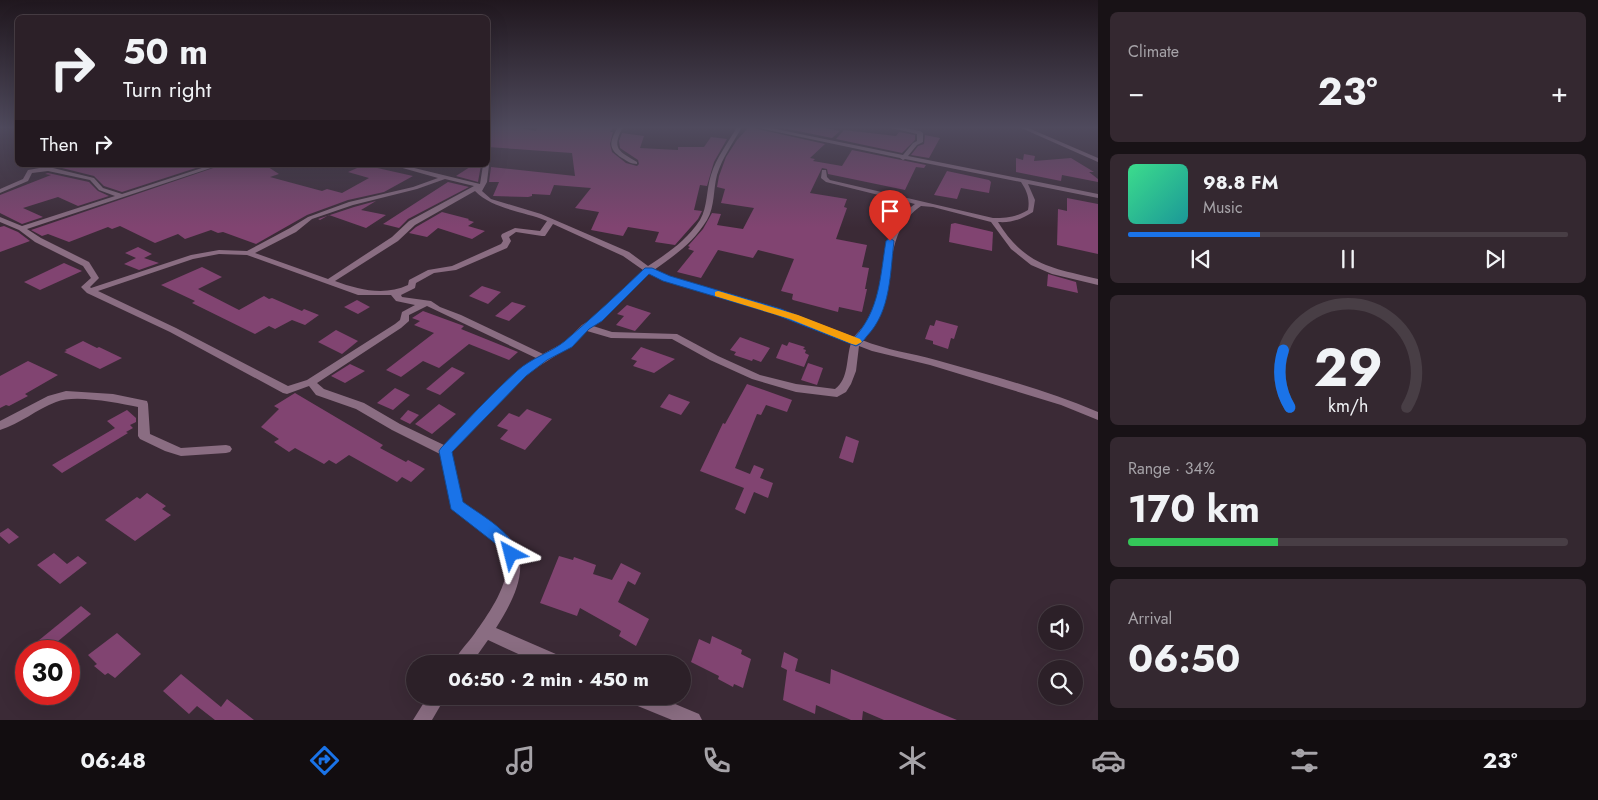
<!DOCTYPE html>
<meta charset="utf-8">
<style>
:root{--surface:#2c2028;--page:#342830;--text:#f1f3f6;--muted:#a6a3a8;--line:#483e45;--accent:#1a73e8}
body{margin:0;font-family:Jost,sans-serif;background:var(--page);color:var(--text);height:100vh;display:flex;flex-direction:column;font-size:19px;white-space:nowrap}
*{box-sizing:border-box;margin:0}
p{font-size:16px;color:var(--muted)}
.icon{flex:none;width:28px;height:28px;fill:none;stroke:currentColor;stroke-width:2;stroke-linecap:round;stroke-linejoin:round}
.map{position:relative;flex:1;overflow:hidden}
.drawer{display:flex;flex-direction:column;gap:12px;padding:12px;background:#181216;width:500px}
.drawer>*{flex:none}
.top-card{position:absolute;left:15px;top:15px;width:475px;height:152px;border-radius:8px;box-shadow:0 5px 20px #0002,0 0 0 1px var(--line);background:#2c2028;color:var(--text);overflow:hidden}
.fabs{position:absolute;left:1038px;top:605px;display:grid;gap:10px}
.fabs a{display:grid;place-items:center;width:45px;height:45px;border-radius:50%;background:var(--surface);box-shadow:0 5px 20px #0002,0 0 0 1px var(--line);font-size:25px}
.speed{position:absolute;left:15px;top:640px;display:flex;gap:10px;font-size:25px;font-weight:700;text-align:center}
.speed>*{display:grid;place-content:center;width:65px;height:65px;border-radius:50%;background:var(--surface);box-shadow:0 5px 20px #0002,0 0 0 1px var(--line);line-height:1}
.speed .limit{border:8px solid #d22;background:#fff;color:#111}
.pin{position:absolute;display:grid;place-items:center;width:42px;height:42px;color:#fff;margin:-51px -21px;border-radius:50% 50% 50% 0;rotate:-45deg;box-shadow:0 0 5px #0007}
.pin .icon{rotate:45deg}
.me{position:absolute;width:55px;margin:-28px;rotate:322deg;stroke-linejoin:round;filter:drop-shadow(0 0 4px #0008)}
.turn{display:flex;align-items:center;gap:18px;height:105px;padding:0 25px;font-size:22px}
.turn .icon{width:65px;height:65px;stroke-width:2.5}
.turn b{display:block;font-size:35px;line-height:42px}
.then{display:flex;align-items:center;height:48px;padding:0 25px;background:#0003;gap:10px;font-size:19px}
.big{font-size:38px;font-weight:700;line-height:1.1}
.drawer .tile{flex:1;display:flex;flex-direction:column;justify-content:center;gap:8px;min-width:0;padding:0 18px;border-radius:8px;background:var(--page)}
.drawer .dial{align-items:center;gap:0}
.dial svg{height:130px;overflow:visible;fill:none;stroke:var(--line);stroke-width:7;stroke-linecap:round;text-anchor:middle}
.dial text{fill:var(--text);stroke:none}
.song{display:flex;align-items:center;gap:15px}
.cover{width:60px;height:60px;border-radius:8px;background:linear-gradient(135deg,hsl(150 70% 55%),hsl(180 70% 35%))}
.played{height:5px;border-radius:2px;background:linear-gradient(90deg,var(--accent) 30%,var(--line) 30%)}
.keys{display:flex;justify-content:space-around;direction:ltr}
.heat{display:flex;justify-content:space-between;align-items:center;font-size:28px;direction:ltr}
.charge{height:8px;border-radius:4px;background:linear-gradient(90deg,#34c759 34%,var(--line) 0)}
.trip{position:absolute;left:406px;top:655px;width:285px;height:50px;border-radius:25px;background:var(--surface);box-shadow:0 5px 20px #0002,0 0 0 1px var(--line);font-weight:700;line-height:50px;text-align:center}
.tabs{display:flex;height:80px;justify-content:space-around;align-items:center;background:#120d10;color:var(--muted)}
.tabs .icon{width:35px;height:35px}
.tabs .on{color:var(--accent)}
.tabs b{font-size:22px;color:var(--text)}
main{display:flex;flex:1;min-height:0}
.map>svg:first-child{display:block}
.building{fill:#814471}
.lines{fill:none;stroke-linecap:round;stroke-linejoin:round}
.minor{fill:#8a6d82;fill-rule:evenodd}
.route{fill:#1a73e8;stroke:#114b97}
.slow{fill:#f59e0b}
</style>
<main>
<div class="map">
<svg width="1098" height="720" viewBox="0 0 1098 720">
<rect width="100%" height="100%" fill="#3b2a36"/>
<g class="building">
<path d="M488,127H513L536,131L538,127H614L610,132H613L610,144L612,152L626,163L637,166L639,164L638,160L620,148L619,141L622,133L644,136L640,148L678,150V147H704L711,137L727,139L714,162L707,186L700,185L694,210L702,211L698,219L675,245L655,242L659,232L628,227L623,236L591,230L599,212L575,208L591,188L554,185L550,195L532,194V196L528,197L493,196L499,182H489L491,167L575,176L572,153L488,147Z"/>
<path d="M749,127L825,144L810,158L815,159L813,161L842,166L852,150L926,165L924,168L916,167L905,190L828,174L827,169L822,168L810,193L847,199L844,207L847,208L836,239L867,245L862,267L869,268L865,289H867L862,312L839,307L838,312L793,300L792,299L793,294L781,291L794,259L758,250L753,258L718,250L701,278L677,272L694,251L688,249L690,247L688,246L703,229L712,213L721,214L717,225L743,229L754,208L721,203L725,189L717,187L719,176L726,157L737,140Z"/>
<path d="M778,127H820L840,131L832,138Z"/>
<path d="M844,130L896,136L899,132L915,135V140L902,153L836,139Z"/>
<path d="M925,135L940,138L929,158L911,155L918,146L924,144Z"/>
<path d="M1024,154L1035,156L1034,161L1071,158L1094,172H1089L1098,179V182L1062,175L1061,181L1016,172V158L1023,160Z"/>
<path d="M71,165H151L161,168L170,165H205L122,192L104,186L94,176L62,168Z"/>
<path d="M222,165H265L279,174L270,177L322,191L327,189L342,193L369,178L348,172L364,165L413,176L384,192L348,200L307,215L256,244L223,232L218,233L211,230L185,239L178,234L155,243L120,226L112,229L108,227L69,242L48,234L42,236L31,230Z"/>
<path d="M473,165H481L478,182L456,176Z"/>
<path d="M947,171L989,180L991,182L989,193L961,188L957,199L934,195Z"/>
<path d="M48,173L89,182L98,191L109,196L78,206L58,197L23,208L43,217L22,224L0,213V195L51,175L45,174Z"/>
<path d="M448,182L469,187L408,219L399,228L383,224Z"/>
<path d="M1067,198L1098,204V254L1057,245L1058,209L1067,211Z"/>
<path d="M376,201L361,210L386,215L366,228L329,215L320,220L318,219L354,207Z"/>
<path d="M442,212L469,219L468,220L474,222L468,226L485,231L472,239L438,228L427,237L409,233L416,227Z"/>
<path d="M955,223L993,232L992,251L949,242L951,224Z"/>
<path d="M4,226L18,232L30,241L0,252V227Z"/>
<path d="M138,247L152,254L144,258L159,263L139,270L124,264L136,258L125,253Z"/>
<path d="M64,263L82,271L40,290L24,282Z"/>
<path d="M202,267L222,277L198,289L239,310L264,296L269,299L272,298L302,311L304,309L319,315L305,325L292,320L275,329L269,326L255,334L192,303L195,301L161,285Z"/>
<path d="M1048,274L1076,282L1078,293L1047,286Z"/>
<path d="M482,286L501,292L488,304L469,296Z"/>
<path d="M357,300L370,307L358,314L344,307Z"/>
<path d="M512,302L526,306L509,321L495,316Z"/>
<path d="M627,305L651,313L635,331L616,325L624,316L617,314Z"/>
<path d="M423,311L464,326L461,329L518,352L509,360L469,344L439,368L423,361L401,377L386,370L434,333L414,325L420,321L412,318Z"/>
<path d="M936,320L958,326L954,339L951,338L948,349L933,344V341L925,339L930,325L934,326Z"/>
<path d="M336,330L358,341L342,354L318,342Z"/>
<path d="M740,337L770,348L761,362L753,359L752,361L734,355L736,352L730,350Z"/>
<path d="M83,341L97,348L99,347L122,358L100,369L64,352L67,351L65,350Z"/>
<path d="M789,342L805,347L803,349L806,350L805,353L809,355L804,367L776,358L782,344L787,346Z"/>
<path d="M641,347L675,359L654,373L633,366L637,361L631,359Z"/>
<path d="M28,361L58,375L25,394L28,396L9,406L6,405L0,408V376Z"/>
<path d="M808,363L823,368L817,385L801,380Z"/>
<path d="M350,364L365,371L345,383L331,376Z"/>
<path d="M452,367L465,373L440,395L426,389Z"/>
<path d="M747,384L792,400L787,412L766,405L761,415L757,414L735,468L750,474L754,465L764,469L760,478L773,483L768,498L754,492L745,514L735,509L744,488L700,471L723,423L725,424Z"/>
<path d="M395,388L410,395L393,410L377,403Z"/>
<path d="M295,393L383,445L380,448L406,462L408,460L425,469L411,482L402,477L397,482L349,455L336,464L329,460L324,464L295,448L289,452L274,442L279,439L261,427L279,409L274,406Z"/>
<path d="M669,394L690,402L681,415L660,407Z"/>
<path d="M439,404L456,414L432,434L415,424Z"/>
<path d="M527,409L552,419L525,450L500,439L508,430L497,426L509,413L519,417Z"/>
<path d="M127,410L136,418V422L130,425L133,428L126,432L128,433L62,473L52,465L115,428L107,421Z"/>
<path d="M408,410L419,415L410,424L400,419Z"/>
<path d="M846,436L859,441L853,463L839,458Z"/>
<path d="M147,493L166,506L162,509L171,515L135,541L105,520L137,497L140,499Z"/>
<path d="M8,528L19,537L9,544L0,536V533Z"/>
<path d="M54,553L67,564L78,556L87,563L60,584L37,565Z"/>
<path d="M559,556L573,560L574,557L596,565L593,574L612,580L621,563L641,573L635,585L628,581L618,602L649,619L636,646L619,636L621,631L580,608L577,616L540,603Z"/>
<path d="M81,606L91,614L46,651H40L33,645Z"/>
<path d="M117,633L141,654L115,678L108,673L105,675L94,666L97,664L88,655Z"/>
<path d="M712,636L742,650L741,654L751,659L743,688L734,684L733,687L718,679L719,676L691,662L699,639L710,644Z"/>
<path d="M784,652L798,659L795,671L830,684L831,669L957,720H884L863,711L862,720H851L816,705L815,714L783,700L787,670L781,667Z"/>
<path d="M181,674L221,707L227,699L254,720H215L197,706L189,714L163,691Z"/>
</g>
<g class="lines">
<g class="minor">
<path d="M618,127H623C611,149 619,151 637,162V164C631,164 627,161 622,158C607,148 610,141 618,127Z"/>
<path d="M737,127H742C733,143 722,158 717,175C713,190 715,206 707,220C693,243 675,255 654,270L669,276L781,309L854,337C860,329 869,322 873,313C888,274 876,231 915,204L826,182L821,178L822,170H826L827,177L830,180L993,218C1007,218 1016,217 1028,210C1030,199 1027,191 1021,182L905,159L903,160L900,158L754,127H766L903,155L913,143L917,141V134L887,127H899L920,131L923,133V142L917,145L908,156L1098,194V198L1028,184L1035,200L1033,212C1022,219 1012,223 998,222C1025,266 1053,268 1098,279V285L1052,274L1031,265L1011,249L991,222L933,207L921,206C884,231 895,276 882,312C878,323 869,331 862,340C886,350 911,353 936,360C990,375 1046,390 1098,412V420L1061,405L930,365L872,351L859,346L856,371L851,384L846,392L837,397L796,392L752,379L710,360L672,339L611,338L587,331L571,346L525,375L451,452L463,502L508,536C534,564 513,601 496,628L565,658L567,664H540L488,640L471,664H453C458,652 468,643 475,633C489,613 517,575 503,550C495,534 467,519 452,509L440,454L392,430L356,409L316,395L309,386L287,394L283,393L170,332L87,293L81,287L91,278L83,266L35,242L19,230L0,222V217L22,226L115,196L99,190L90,180L48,171L32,173L28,181L0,193V189L23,179L28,170L57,165L53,168L94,178L103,188L122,194L211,165H220L27,229L41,238L89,262L99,278L90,287L91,288L191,255L219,250L247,251L290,228L308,217L349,202L413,187L438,178L392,165H402L480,184L483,165H488V164L489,165L487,182L482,191L491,199L541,214L629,252L648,266C669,252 685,242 700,220C708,206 706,190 711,175C716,158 728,143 737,127ZM445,179L474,186L409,221L392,237L328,279L255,253L296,232L312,219L353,205L417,189ZM475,191C494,210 524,211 547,221L540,231L515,228L502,234L501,236L503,241L501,244L452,266L428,270L409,280L408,285C385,296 359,290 335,281L398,241L415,225ZM553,224L623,256L643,270L595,317L582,325L565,342L543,354L461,315L440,307L431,301L402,297L401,295L415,288L416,283L434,273L456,270L507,248L511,241L509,237L516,232L542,236H545ZM219,254L247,255L358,295H391L396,301L415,305L402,312L400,320L395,324L307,380L288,386L176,328L98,291L193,259ZM649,273L663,280L775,313L851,343C846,358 849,379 835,389L796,384L760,375L718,356L677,334L612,332L593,326L601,321ZM427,306L536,358L517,371L444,445L400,424L364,403L324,389L317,383L401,328L409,321V315Z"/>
<path d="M1019,127H1026L1098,158V162Z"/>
<path d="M66,391L113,394L147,401L148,404L150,434L181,448L226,445L230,446L232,449L230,452L226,453L181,456L165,451L140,439L138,436V407C117,403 75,394 56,402C37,409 20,424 0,430V421L48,396Z"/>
<path d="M428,696H446L432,720H413Z"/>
<path d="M626,696H656L699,714L702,720H672L628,702Z"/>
</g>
</g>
<linearGradient id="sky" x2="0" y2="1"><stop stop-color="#20171e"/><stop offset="0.56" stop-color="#4f4a5d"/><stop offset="1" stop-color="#4f4a5d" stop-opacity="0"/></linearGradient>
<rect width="1098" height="228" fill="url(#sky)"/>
<path class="route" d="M890,238L894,241C890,273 891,311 867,336C864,340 861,344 856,346L774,314L663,281L649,274L602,321L589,329L572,347L547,360L526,376L452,452L463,502C484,517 509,530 519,554L517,559L511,561L506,559L496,544L451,509L439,451L441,448C466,422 490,395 517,371C531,358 552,352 565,341C593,317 619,293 645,268H652L670,276L781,309L854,338C880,310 880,277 886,241Z"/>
<path class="slow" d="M718,291L798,315L860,339L862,342L856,345L852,344L790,319L715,296V292Z"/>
</svg>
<div class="fabs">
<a><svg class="icon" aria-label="sound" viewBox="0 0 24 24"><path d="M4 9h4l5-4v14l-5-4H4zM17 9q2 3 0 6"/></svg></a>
<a><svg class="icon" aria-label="search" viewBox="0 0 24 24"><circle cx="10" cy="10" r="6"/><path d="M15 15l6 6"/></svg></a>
</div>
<div class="speed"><div class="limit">30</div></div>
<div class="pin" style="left:890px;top:241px;background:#d93025"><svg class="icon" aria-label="arrive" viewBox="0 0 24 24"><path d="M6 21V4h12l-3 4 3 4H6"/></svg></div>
<svg class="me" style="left:511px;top:554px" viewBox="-20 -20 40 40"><path d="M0-17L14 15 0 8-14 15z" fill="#1a73e8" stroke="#fff" stroke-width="4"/></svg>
<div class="trip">06:50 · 2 min · 450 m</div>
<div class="top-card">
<div class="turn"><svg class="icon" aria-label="right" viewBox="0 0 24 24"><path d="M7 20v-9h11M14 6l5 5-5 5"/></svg><div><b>50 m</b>Turn right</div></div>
<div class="then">Then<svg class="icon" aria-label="right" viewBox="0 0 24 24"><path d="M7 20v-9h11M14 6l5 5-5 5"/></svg></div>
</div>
</div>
<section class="drawer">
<div class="tile"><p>Climate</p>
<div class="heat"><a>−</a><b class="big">23°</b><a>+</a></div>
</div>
<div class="tile">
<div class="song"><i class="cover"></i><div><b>98.8 FM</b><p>Music</p></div></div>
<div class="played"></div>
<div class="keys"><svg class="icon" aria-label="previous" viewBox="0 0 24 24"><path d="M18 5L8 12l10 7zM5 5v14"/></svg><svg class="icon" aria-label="pause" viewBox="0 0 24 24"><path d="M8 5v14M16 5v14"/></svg><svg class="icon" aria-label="next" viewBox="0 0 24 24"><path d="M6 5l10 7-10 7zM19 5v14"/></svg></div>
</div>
<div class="tile dial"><svg viewBox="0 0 100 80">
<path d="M14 69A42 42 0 1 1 86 69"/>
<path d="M14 69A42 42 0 0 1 10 34" stroke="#1a73e8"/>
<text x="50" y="56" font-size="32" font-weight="700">29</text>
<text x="50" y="72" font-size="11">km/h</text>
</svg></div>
<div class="tile"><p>Range · 34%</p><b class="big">170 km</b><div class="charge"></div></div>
<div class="tile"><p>Arrival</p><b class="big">06:50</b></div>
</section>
</main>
<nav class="tabs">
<b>06:48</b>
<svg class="icon on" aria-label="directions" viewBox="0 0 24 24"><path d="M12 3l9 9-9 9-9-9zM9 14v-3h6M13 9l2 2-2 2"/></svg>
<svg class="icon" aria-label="music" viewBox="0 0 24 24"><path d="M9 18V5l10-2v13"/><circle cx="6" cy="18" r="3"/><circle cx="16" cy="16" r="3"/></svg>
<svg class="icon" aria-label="phone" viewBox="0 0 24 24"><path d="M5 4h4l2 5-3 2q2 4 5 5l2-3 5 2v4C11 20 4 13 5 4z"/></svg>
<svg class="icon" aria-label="climate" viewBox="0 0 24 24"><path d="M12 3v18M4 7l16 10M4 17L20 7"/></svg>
<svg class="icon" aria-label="car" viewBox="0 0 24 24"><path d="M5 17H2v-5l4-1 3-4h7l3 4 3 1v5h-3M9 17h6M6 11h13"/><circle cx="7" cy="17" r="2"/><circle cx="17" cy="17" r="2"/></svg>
<svg class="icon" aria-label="filters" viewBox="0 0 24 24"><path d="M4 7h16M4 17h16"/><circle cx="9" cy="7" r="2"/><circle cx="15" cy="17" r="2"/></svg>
<b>23°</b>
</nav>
